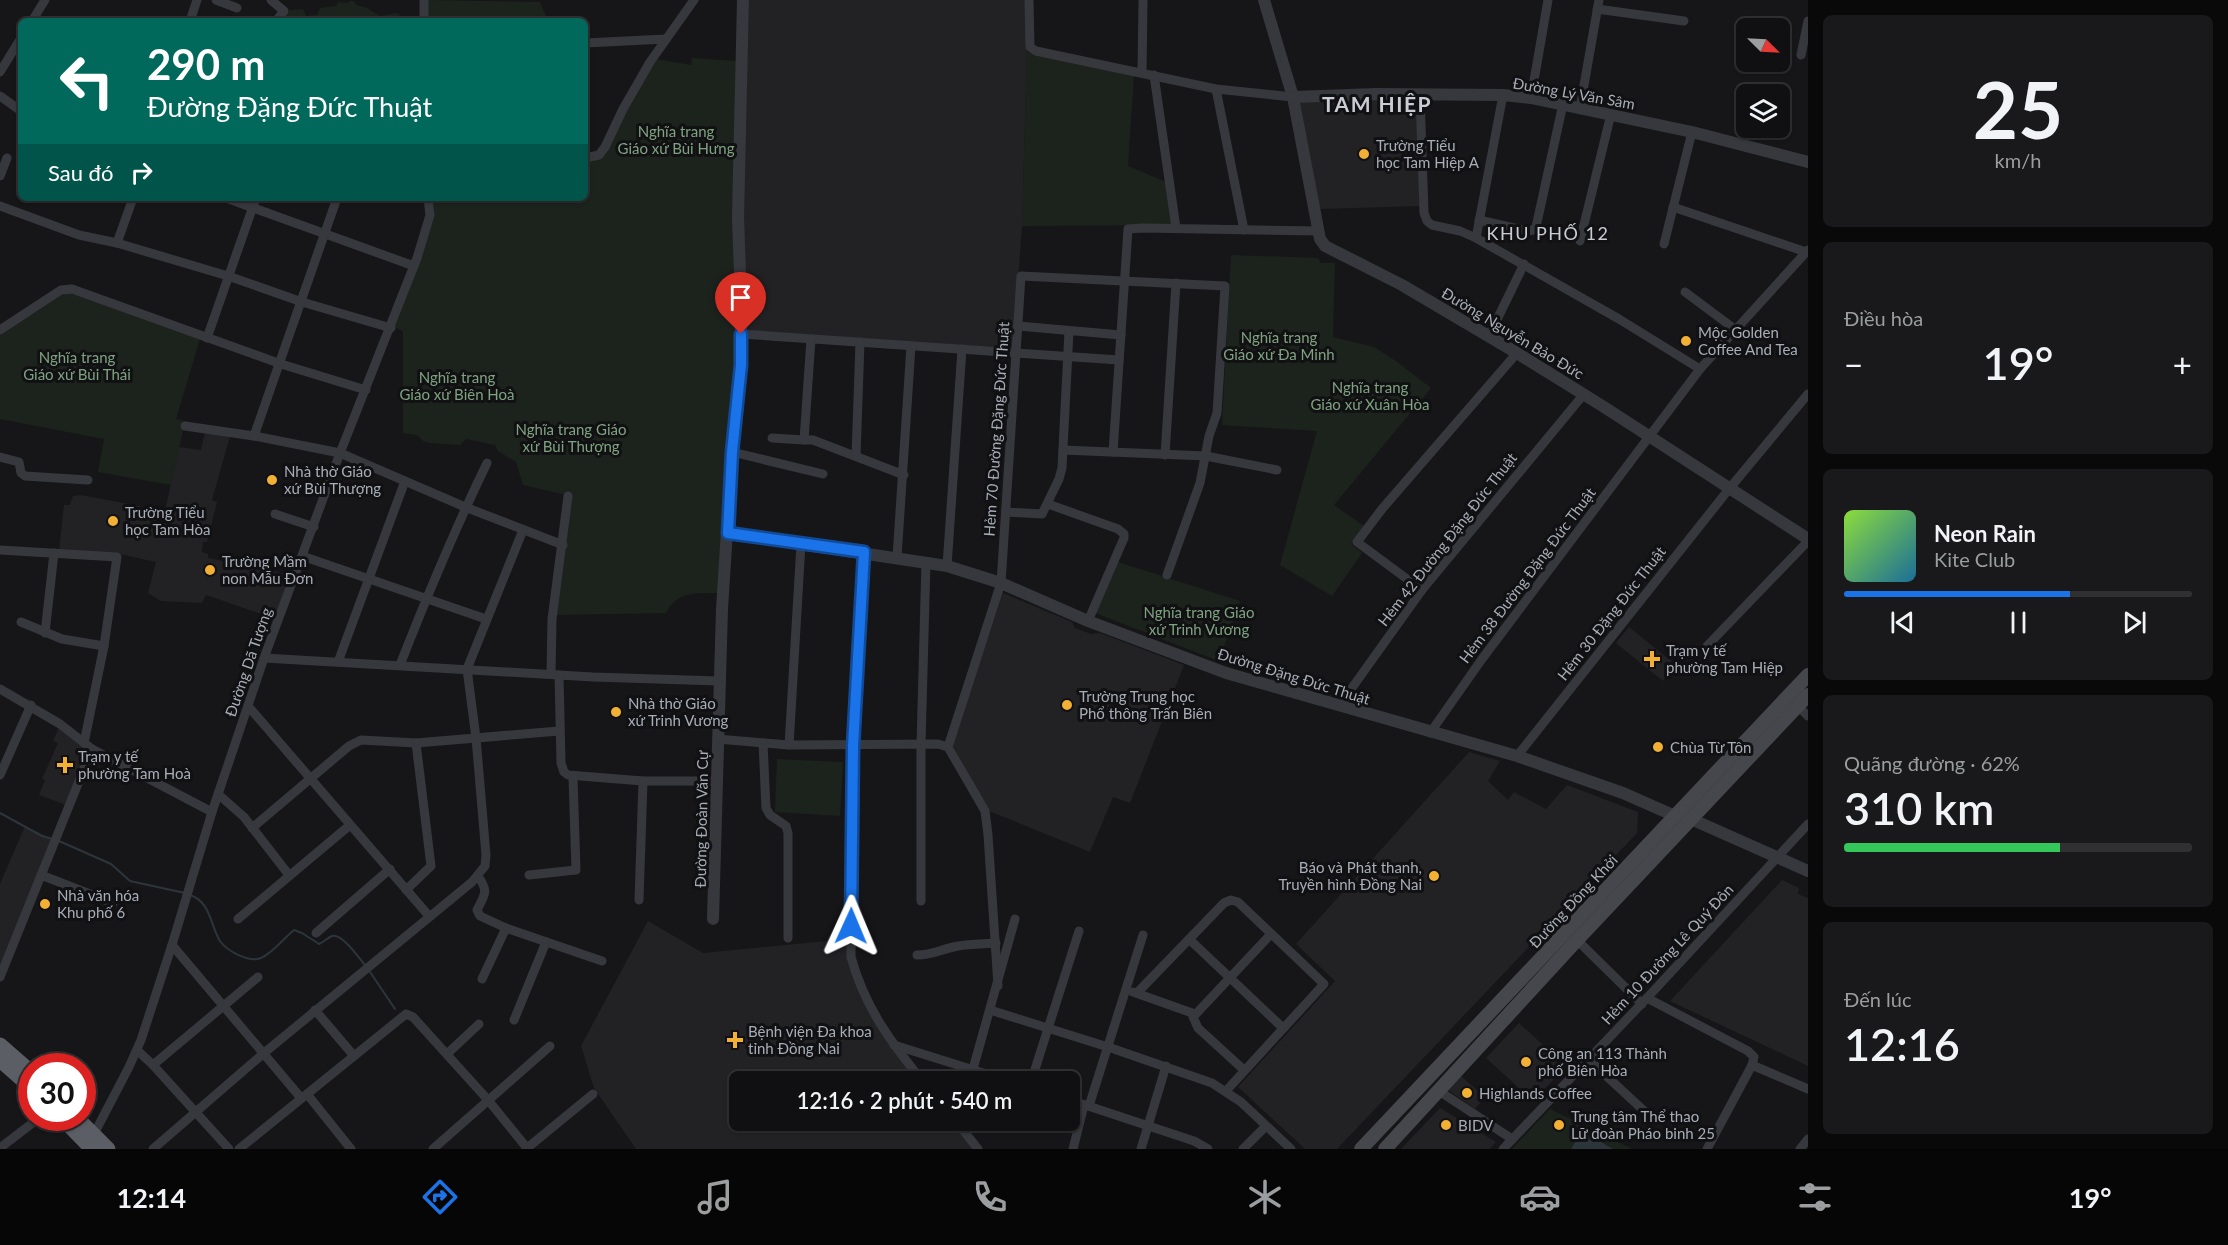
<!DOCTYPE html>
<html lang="vi">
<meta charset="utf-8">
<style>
:root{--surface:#101012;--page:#19191b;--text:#f1f3f6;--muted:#9c9d9f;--line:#303032;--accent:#1a73e8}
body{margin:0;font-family:Lato,sans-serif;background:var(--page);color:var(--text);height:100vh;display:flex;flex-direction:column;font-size:22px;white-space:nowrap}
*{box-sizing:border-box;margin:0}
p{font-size:20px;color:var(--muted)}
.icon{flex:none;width:33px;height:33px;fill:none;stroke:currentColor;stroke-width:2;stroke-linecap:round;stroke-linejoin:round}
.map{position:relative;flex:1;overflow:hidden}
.sheet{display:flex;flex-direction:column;gap:15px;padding:15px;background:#09090a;width:420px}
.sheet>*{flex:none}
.banner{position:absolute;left:18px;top:18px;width:570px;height:183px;border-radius:9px;box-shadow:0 2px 4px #0004,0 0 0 2px var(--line);background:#00695c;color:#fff;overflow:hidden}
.needle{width:39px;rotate:114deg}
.fabs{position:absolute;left:1736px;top:18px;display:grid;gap:12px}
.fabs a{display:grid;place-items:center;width:54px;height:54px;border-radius:9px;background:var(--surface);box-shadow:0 2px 4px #0004,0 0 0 2px var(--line);font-size:30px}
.speed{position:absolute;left:18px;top:1053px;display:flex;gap:12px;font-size:30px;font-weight:700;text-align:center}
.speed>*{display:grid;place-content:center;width:78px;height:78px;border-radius:50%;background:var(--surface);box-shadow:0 2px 4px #0004,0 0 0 2px var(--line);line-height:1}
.speed .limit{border:9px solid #d22;background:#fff;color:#111}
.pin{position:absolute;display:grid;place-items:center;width:51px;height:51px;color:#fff;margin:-62px -26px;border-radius:50% 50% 50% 0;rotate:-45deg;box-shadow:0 0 6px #0007}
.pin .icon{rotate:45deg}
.me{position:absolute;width:66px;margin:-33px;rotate:1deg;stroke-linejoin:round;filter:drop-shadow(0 0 4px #0008)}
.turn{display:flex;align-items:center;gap:21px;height:126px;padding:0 30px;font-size:27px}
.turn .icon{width:78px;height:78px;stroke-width:2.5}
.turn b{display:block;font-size:42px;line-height:51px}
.then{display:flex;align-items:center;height:57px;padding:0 30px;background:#0003;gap:12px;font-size:22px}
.big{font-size:45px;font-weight:600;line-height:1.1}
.sheet .card{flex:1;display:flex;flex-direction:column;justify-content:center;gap:9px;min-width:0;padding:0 21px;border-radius:9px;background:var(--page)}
.sheet .dial{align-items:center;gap:0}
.dial b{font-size:78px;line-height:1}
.song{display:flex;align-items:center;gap:18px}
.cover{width:72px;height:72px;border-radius:9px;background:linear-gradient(135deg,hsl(90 70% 55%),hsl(200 70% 35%))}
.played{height:6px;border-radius:3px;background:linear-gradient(90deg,var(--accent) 65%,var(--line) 65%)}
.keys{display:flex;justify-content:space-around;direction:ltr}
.heat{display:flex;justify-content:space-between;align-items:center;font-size:33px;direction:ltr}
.charge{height:9px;border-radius:4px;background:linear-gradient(90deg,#34c759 62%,var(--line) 0)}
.trip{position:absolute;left:729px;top:1071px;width:351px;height:60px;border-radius:9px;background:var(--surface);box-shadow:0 2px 4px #0004,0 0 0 2px var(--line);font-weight:600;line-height:60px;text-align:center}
.dock{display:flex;height:96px;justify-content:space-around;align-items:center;background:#060607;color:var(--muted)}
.dock .icon{width:42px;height:42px}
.dock .selected{color:var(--accent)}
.dock b{font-size:27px;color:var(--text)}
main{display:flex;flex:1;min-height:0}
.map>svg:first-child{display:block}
.built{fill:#222225}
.green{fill:#1c231d}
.water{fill:#2c353c}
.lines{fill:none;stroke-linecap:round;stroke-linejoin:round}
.stream{stroke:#2c353c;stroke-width:2}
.minor{stroke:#37383d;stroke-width:9}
.tertiary{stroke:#37383d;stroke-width:12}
.secondary{stroke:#45474d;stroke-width:14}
.trunk{stroke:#5b5e65;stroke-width:15}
.route-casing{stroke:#114b97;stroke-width:15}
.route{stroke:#1a73e8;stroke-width:10}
.poi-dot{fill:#f2b134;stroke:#111113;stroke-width:2}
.labels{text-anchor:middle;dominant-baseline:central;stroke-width:6;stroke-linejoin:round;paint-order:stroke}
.street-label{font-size:15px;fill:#a8adb8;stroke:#111113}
.park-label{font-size:15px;fill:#7fa381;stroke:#111113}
.poi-label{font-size:15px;fill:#a8adb8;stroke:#111113;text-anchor:start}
.quarter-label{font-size:18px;letter-spacing:1.5px;fill:#c9ccd4;stroke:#111113}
.district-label{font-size:21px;font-weight:bold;letter-spacing:1.5px;fill:#c9ccd4;stroke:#111113}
</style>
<main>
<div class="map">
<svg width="1808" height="1149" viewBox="0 0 1808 1149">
<rect width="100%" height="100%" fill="#161618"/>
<g class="built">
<path d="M749,0H1026L1027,52L1022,226L1013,348L746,331L743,201Z"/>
<path d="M1371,99L1416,100L1420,206L1320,209L1300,102Z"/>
<path d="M205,432L230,436L212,500L217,502L207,542H203L202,552L208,554V558L292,575L276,619L206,595L202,603L161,601L148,593L156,562L115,553L59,550L64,505H70L73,496L81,495L165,511L179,447L201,450Z"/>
<path d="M1003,593L1072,622L1075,628L1091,634L1100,633L1184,665L1130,803L1113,797L1090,852L989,811L952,744Z"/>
<path d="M1629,627L1676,665L1663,681L1616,643Z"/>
<path d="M59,727L88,750L66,805L39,795L45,780L42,779L58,743L53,741Z"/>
<path d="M1469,752L1500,761L1488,781L1508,800L1514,792L1546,809L1567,785L1638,812L1637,833L1337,1149H1305L1238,1087L1335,981L1296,944Z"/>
<path d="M25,826L52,839L0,969V884Z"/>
<path d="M1782,880L1799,888L1798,894L1808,898V1066L1670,1001Z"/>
<path d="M648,921L703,953L848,939L859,988L873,1020L919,1081L740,1082V1120L951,1121L974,1149H636L594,1088L581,1046Z"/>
<path d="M1519,1023L1566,1066L1533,1101L1486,1058Z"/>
<path d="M1460,1075L1485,1097L1475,1109L1447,1089Z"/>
<path d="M1440,1108L1496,1142L1489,1149H1401Z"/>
</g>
<g class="green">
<path d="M427,0L540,2L548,21H428Z"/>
<path d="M349,1H354L356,5L365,7L380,16L397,13L401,16L402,21H280L290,10L303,9L306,16L317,15L320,8L336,6L338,2L349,3Z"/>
<path d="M1027,52L1134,74L1128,166L1166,182L1172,225L1022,226Z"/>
<path d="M692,58L736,61V365L718,593C696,593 677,591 666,613L555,615L571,496L523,485L516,462L498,451L495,445L466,439L460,445L430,443L423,441L417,435L403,433V331L394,327L433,216L434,207L431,198H585V162L594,160L656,59L691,65Z"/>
<path d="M1231,255L1318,258L1321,263H1335L1333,337L1374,347L1396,361L1431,388L1334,505L1364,526L1351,544L1362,553L1332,596L1280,565L1317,431L1222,425Z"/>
<path d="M67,292L200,339L176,419L185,421L171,485L98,472L104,439L0,419V335Z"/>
<path d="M1118,562L1240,601L1219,661L1095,613Z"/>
<path d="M777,759L843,762L840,816L775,812Z"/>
<path d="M1550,1109L1632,1149H1512Z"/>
</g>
<path class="water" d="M1582,1131L1613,1149H1571Z"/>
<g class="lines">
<g class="stream">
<path d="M0,813L42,836L53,839"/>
<path d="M59,841L111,864L130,881L185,893"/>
<path d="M190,895C211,902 210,925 220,941C227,951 249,963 261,958C273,953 284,938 294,930L302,933L319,944C324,942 327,938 332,936C342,933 359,958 365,965"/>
<path d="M368,969L395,1009"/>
</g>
<g class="minor">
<path d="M216,0L237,8"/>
<path d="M271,0L284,11L276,21"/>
<path d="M424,0V21"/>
<path d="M1029,0L1030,47L1036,51L1216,89L1293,97"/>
<path d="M1597,9L1684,21"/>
<path d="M32,21L45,0"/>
<path d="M190,21L197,0"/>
<path d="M585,43L666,39"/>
<path d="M1801,55L1808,21"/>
<path d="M0,72L21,38"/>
<path d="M1142,73L1143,0"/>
<path d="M1154,75L1176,228"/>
<path d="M1216,89L1244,230"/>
<path d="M1420,95L1424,213L1427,221L1432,225L1460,231L1476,238"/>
<path d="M1503,95L1476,238L1619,319L1700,369"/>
<path d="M0,96L21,111"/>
<path d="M1531,98L1548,0"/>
<path d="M1580,108L1599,0"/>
<path d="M585,158L599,155L605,147L623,109L650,62L694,0"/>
<path d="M0,176L7,158"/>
<path d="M226,198L414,266"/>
<path d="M0,206L79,235L117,243L228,276L302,302L391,328"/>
<path d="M1673,207L1806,252"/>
<path d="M1479,220L1528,231L1533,230L1536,227L1563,104"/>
<path d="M1580,241L1611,114"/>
<path d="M117,243L133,198"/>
<path d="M1664,244L1692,132"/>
<path d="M1685,292L1736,330"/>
<path d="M1018,326L1121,335"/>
<path d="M0,330L61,290L72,289L281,364L366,390"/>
<path d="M741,334L1119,360"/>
<path d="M1489,336L1524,264"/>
<path d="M207,338L256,198"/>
<path d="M811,339L804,440H813L904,475"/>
<path d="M185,426L254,436L340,453L465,507L563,545"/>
<path d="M254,436L337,198"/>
<path d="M772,438L804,440"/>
<path d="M1063,450L1206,456L1277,470"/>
<path d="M732,452L823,474"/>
<path d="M1113,452L1128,229L1143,228L1319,231"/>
<path d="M1165,455L1176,283"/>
<path d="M856,456L860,342"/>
<path d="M0,457L19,462L21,473L25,476L88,480"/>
<path d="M1048,504L1118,529L1124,534V538L1088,621"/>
<path d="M1006,512L1042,514L1059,479L1062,468L1069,331"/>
<path d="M275,514L314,527"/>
<path d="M0,550L117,557L104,646L84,743"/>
<path d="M864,552L853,746L851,957C865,1008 891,1042 923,1082"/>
<path d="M302,556L486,619"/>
<path d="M897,557L911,346"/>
<path d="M947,566L962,349"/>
<path d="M1422,590L1357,542L1382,509L1517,353"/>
<path d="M21,622L62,639L104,646"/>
<path d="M45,633L54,553"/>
<path d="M1707,646L1808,541"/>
<path d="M264,658L593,677L719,681"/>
<path d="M338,662L405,481"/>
<path d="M400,665C427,596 455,529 487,463"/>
<path d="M551,674L552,619L568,496"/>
<path d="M559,675L561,763L564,772L568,775L643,781H717"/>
<path d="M0,689L60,724L92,749L212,812"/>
<path d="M248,706L429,916"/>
<path d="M1339,706L1422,590L1584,394"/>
<path d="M1798,706L1808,716"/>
<path d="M1430,733L1482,659L1700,369L1808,250"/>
<path d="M717,739L789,745L938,744L948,747L985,811L988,835L998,986"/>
<path d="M763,743L766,808L770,815L786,826L788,833V938"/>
<path d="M789,745L801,544"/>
<path d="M948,747L1001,583L1021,276L1225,286L1217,413L1209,436L1200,483L1167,575"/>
<path d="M1517,756L1729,489L1808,394"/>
<path d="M0,775L31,705"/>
<path d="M218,794L244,817L289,875"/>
<path d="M252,828L349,746L361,740L416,743L559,731"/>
<path d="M41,875L113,903"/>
<path d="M529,875L576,870L573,777"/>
<path d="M478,876C489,892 485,894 477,910L480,916L506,928L602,961"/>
<path d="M406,890L431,866L416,743"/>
<path d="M639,900L643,781"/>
<path d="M921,901V744L926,562"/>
<path d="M238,919L350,825"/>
<path d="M316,933L390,869"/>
<path d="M1189,939L1283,1028"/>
<path d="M1577,940L1642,1004"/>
<path d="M172,945L301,1098"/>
<path d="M917,955C934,955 941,949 958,946C970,944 983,944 996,943"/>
<path d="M0,977L92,749"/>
<path d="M482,979L506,928"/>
<path d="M1133,992L1195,1014"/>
<path d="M1137,993L1224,903L1231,900L1238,902L1324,984L1226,1091"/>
<path d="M1647,998L1748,1051L1754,1057L1752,1065L1707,1149"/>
<path d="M315,1010L354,1056"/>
<path d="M990,1010L1108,1047L1212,1083L1241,1102L1291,1149"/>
<path d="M514,1020L546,942"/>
<path d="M894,1045L1012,1082"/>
<path d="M137,1050L153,1065L229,1149"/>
<path d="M447,1054L479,1024"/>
<path d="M1589,1060L1654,1120"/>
<path d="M153,1065L258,977"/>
<path d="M1752,1065L1808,1089"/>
<path d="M973,1069L1015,919"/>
<path d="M1244,1070L1198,1028L1193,1017L1271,934"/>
<path d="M1031,1082L1079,931"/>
<path d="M1439,1091L1512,1139"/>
<path d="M307,1094L351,1149"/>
<path d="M1070,1100L1194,1141L1208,1149"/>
<path d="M1089,1106L1143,935"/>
<path d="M955,1120L978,1149"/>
<path d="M94,1134L129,1067L141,1040L172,945L212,812L264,658L340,453L417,258L430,215L428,198"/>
<path d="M0,1148L39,1118"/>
<path d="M153,1149L264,1053L472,882L485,866L486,855L476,738L467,669L523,530"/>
<path d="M239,1149L406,1014L413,1017L488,1100L527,1148"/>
<path d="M433,1149L550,1046"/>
<path d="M526,1149L593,1094"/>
<path d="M1073,1149L1084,1105"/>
<path d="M1141,1149L1166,1066"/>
<path d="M1243,1149L1266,1126"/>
<path d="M1503,1149L1647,998L1808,824"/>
<path d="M1800,1149L1808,1139"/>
</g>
<g class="tertiary">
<path d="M1264,0L1293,97L1320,239L1325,246L1402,285L1517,353L1604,407L1808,539"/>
<path d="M1293,97L1376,94L1503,95L1531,98L1692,132L1808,162"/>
<path d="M728,533L947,566L1001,583L1088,621L1226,673L1517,756L1623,793L1675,816"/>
<path d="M1691,819L1808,871"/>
<path d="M713,919L722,609L732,452L741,365V302L738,217L743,0"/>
</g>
<g class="secondary">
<path d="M1361,1149L1808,675"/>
<path d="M1385,1149L1577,940L1808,695"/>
</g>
<g class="trunk">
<path d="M0,1045L32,1073"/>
<path d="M0,1060L32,1088"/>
<path d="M62,1118L92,1149"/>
<path d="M77,1118L108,1149"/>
</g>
</g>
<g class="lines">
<g class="route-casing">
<path id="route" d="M741,334V365L732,452L728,533L864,552L853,746L851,926"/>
</g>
<use href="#route" class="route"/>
</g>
<g class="poi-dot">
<circle cx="1364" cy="154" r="6"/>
<circle cx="1686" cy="341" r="6"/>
<circle cx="272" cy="480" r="6"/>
<circle cx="113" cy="521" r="6"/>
<circle cx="210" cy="570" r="6"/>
<path d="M1649 650h6v6h6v6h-6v6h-6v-6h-6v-6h6z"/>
<circle cx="1067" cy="705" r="6"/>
<circle cx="616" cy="712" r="6"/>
<circle cx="1658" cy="747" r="6"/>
<path d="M62 756h6v6h6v6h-6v6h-6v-6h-6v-6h6z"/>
<circle cx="1434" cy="876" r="6"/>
<circle cx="45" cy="904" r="6"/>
<path d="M732 1031h6v6h6v6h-6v6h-6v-6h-6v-6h6z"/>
<circle cx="1526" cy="1062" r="6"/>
<circle cx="1467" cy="1093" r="6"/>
<circle cx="1446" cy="1125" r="6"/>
<circle cx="1559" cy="1125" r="6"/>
</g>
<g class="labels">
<g class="street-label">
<text transform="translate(1574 93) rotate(10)">Đường Lý Văn Sâm</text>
<text transform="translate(1513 333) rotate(31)">Đường Nguyễn Bảo Đức</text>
<text transform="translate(996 429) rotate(-86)">Hẻm 70 Đường Đặng Đức Thuật</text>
<text transform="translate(1447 539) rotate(-52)">Hẻm 42 Đường Đặng Đức Thuật</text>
<text transform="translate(1527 575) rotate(-53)">Hẻm 38 Đường Đặng Đức Thuật</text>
<text transform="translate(1611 613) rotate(-52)">Hẻm 30 Đặng Đức Thuật</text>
<text transform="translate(248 662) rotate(-71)">Đường Dã Tượng</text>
<text transform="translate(1294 676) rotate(17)">Đường Đặng Đức Thuật</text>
<text transform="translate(701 819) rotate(-89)">Đường Đoàn Văn Cự</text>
<text transform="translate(1573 901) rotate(-47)">Đường Đồng Khởi</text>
<text transform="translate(1667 954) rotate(-47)">Hẻm 10 Đường Lê Quý Đôn</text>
</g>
<g class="park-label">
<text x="676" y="131">Nghĩa trang<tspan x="676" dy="17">Giáo xứ Bùi Hưng</tspan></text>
<text x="1279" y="337">Nghĩa trang<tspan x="1279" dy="17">Giáo xứ Đa Minh</tspan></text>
<text x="77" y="357">Nghĩa trang<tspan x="77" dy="17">Giáo xứ Bùi Thái</tspan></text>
<text x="457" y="377">Nghĩa trang<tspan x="457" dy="17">Giáo xứ Biên Hoà</tspan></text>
<text x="1370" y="387">Nghĩa trang<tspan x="1370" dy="17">Giáo xứ Xuân Hòa</tspan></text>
<text x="571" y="429">Nghĩa trang Giáo<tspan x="571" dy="17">xứ Bùi Thượng</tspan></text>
<text x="1199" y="612">Nghĩa trang Giáo<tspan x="1199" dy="17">xứ Trinh Vương</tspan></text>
</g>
<g class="poi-label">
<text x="1376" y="145">Trường Tiểu<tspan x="1376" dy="17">học Tam Hiệp A</tspan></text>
<text x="1698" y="332">Mộc Golden<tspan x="1698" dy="17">Coffee And Tea</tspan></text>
<text x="284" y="471">Nhà thờ Giáo<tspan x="284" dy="17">xứ Bùi Thượng</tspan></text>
<text x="125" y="512">Trường Tiểu<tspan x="125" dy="17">học Tam Hòa</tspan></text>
<text x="222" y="561">Trường Mầm<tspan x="222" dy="17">non Mẫu Đơn</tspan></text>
<text x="1666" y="650">Trạm y tế<tspan x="1666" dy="17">phường Tam Hiệp</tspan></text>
<text x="1079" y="696">Trường Trung học<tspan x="1079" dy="17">Phổ thông Trấn Biên</tspan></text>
<text x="628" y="703">Nhà thờ Giáo<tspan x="628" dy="17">xứ Trinh Vương</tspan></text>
<text x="1670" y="747">Chùa Từ Tôn</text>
<text x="78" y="756">Trạm y tế<tspan x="78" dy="17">phường Tam Hoà</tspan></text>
<text x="1422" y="867" text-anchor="end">Báo và Phát thanh,<tspan x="1422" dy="17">Truyền hình Đồng Nai</tspan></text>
<text x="57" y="895">Nhà văn hóa<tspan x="57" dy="17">Khu phố 6</tspan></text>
<text x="748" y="1031">Bệnh viện Đa khoa<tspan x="748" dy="17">tỉnh Đồng Nai</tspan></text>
<text x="1538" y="1053">Công an 113 Thành<tspan x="1538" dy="17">phố Biên Hòa</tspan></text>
<text x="1479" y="1093">Highlands Coffee</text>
<text x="1571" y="1116">Trung tâm Thể thao<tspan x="1571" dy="17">Lữ đoàn Pháo binh 25</tspan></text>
<text x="1458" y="1125">BIDV</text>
</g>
<g class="quarter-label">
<text x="1548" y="233">KHU PHỐ 12</text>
</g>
<g class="district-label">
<text x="1377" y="103">TAM HIỆP</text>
</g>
</g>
</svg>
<div class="fabs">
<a><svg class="needle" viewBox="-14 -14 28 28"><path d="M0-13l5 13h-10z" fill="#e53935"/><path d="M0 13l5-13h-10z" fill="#9c9d9f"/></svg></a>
<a><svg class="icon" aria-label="layers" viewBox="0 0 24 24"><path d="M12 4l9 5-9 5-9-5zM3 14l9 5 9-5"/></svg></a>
</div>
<div class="speed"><div class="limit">30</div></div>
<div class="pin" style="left:741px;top:334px;background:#d93025"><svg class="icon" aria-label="arrive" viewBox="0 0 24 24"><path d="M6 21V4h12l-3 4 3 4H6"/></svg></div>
<svg class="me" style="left:851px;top:926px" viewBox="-20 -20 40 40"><path d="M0-17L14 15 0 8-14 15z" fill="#1a73e8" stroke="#fff" stroke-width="4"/></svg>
<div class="trip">12:16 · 2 phút · 540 m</div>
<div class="banner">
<div class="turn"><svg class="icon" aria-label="left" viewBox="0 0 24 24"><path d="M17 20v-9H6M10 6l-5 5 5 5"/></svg><div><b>290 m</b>Đường Đặng Đức Thuật</div></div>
<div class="then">Sau đó<svg class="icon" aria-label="right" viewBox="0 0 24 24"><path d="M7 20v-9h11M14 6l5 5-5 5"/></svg></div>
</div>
</div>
<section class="sheet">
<div class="card dial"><b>25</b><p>km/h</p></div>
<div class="card"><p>Điều hòa</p>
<div class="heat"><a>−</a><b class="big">19°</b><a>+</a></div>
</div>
<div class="card">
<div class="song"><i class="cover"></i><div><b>Neon Rain</b><p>Kite Club</p></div></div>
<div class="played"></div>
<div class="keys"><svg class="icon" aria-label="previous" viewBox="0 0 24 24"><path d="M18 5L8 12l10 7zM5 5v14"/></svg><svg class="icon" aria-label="pause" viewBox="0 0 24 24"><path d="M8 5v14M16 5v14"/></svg><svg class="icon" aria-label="next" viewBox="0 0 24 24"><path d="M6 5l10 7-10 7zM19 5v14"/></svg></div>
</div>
<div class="card"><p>Quãng đường · 62%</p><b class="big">310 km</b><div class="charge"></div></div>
<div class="card"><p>Đến lúc</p><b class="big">12:16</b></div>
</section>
</main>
<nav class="dock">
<b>12:14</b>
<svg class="icon selected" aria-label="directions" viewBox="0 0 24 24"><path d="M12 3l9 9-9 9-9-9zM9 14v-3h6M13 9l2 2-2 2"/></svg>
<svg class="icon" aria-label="music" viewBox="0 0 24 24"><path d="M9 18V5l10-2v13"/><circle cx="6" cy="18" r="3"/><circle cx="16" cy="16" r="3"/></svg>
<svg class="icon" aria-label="phone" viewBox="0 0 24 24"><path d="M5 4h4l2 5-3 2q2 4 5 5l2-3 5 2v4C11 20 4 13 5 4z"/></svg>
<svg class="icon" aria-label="climate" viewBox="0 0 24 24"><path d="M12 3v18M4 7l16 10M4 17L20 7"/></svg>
<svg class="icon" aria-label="car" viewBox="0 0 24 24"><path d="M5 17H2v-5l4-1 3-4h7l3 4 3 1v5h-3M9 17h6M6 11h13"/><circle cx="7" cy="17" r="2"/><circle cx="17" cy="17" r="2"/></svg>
<svg class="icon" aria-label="filters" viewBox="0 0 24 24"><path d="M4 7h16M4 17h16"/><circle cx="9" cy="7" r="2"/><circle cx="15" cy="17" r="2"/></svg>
<b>19°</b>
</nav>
